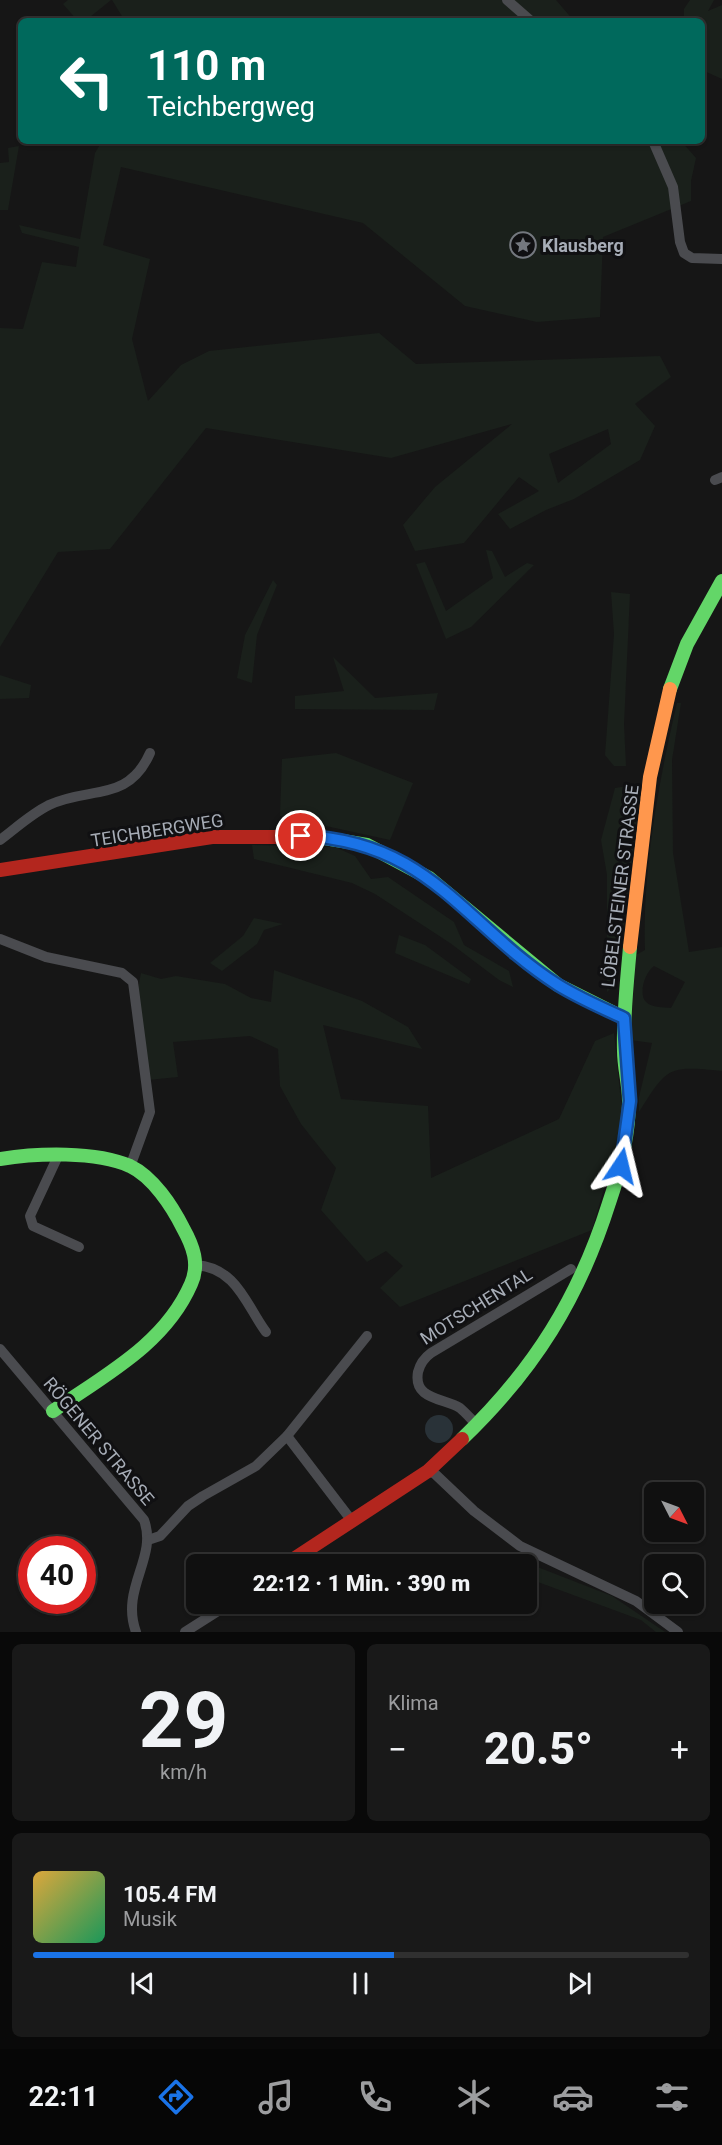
<!DOCTYPE html>
<html lang="de">
<meta charset="utf-8">
<style>
:root{--surface:#101010;--page:#191919;--text:#f1f3f6;--muted:#9c9d9f;--line:#303030;--accent:#1a73e8}
body{margin:0;font-family:Roboto,sans-serif;background:var(--page);color:var(--text);height:100vh;display:flex;flex-direction:column;font-size:22px;white-space:nowrap}
*{box-sizing:border-box;margin:0}
p{font-size:20px;color:var(--muted)}
.icon{flex:none;width:33px;height:33px;fill:none;stroke:currentColor;stroke-width:2;stroke-linecap:round;stroke-linejoin:round}
.map{position:relative;height:1632px;overflow:hidden}
.sheet{display:flex;flex-direction:column;gap:12px;padding:12px;background:#090909;flex:1}
.sheet>*{flex:none}
.guide{position:absolute;left:18px;top:18px;width:687px;height:126px;border-radius:9px;box-shadow:0 2px 4px #0004,0 0 0 2px var(--line);background:#00695c;color:#fff;overflow:hidden}
.needle{width:39px;rotate:132deg}
.tools{position:absolute;left:644px;top:1482px;display:grid;gap:12px}
.tools a{display:grid;place-items:center;width:60px;height:60px;border-radius:9px;background:var(--surface);box-shadow:0 2px 4px #0004,0 0 0 2px var(--line);font-size:30px}
.speed{position:absolute;left:18px;top:1536px;display:flex;gap:12px;font-size:30px;font-weight:700;text-align:center}
.speed>*{display:grid;place-content:center;width:78px;height:78px;border-radius:50%;background:var(--surface);box-shadow:0 2px 4px #0004,0 0 0 2px var(--line);line-height:1}
.speed .limit{border:9px solid #d22;background:#fff;color:#111}
.pin{position:absolute;display:grid;place-items:center;width:51px;height:51px;color:#fff;margin:-26px;border:3px solid #fff;border-radius:50%;box-shadow:0 2px 6px #0007}
.me{position:absolute;width:66px;margin:-33px;rotate:10deg;stroke-linejoin:round;filter:drop-shadow(0 0 4px #0008)}
.turn{display:flex;align-items:center;gap:21px;height:126px;padding:0 30px;font-size:27px}
.turn .icon{width:78px;height:78px;stroke-width:2.5}
.turn b{display:block;font-size:42px;line-height:51px}
.big{font-size:45px;font-weight:800;line-height:1.1}
.sheet .card{flex:1;display:flex;flex-direction:column;justify-content:center;gap:9px;min-width:0;padding:0 21px;border-radius:9px;background:var(--page)}
.sheet .dial{align-items:center;gap:0}
.dial b{font-size:78px;line-height:1}
.song{display:flex;align-items:center;gap:18px}
.cover{width:72px;height:72px;border-radius:9px;background:linear-gradient(135deg,hsl(40 70% 55%),hsl(150 70% 35%))}
.played{height:6px;border-radius:3px;background:linear-gradient(90deg,var(--accent) 55%,var(--line) 55%)}
.keys{display:flex;justify-content:space-around;direction:ltr}
.heat{display:flex;justify-content:space-between;align-items:center;font-size:33px;direction:ltr}
.sheet .tiles{flex:1;display:grid;gap:12px;grid-template-columns:1fr 1fr}
.card:last-child{grid-column:span 2}
.trip{position:absolute;left:186px;top:1554px;width:351px;height:60px;border-radius:9px;background:var(--surface);box-shadow:0 2px 4px #0004,0 0 0 2px var(--line);font-weight:800;line-height:60px;text-align:center}
.tabs{display:flex;height:96px;justify-content:space-around;align-items:center;background:#060606;color:var(--muted)}
.tabs .icon{width:42px;height:42px}
.tabs .active{color:var(--accent)}
.tabs b{font-size:27px;color:var(--text)}
.map>svg:first-child{display:block}
.green{fill:#1a201b;fill-rule:evenodd}
.water{fill:#293238}
.lines{fill:none;stroke-linecap:round;stroke-linejoin:round}
.street{stroke:#4a4b4f;stroke-width:10}
.fast{stroke:#63d668;stroke-width:14}
.slow{stroke:#ff974d;stroke-width:14}
.jam{stroke:#b3261e;stroke-width:14}
.route-casing{stroke:#114b97;stroke-width:15}
.route{stroke:#1a73e8;stroke-width:10}
.labels{text-anchor:middle;dominant-baseline:central;stroke-width:6;stroke-linejoin:round;paint-order:stroke}
.poi-label{font-size:18px;font-weight:bold;fill:#a7adb7;stroke:#101012;text-anchor:start}
.street-label{font-size:18px;fill:#a7adb7;stroke:#101012}
</style>
<div class="map">
<svg width="722" height="1632" viewBox="0 0 722 1632">
<rect width="100%" height="100%" fill="#161616"/>
<g class="green">
<path d="M68,0H111L85,21H78L63,4Z"/>
<path d="M112,0H556L574,21H125Z"/>
<path d="M690,0H714L708,11L722,5V79L702,70V21H684V9Z"/>
<path d="M102,141H681L696,158L691,181V201L603,237L600,317L537,322L465,306L363,223L121,167L103,245L150,259L132,339L148,401L181,365L209,351L379,333L416,364L660,356L671,377L635,404L655,426L640,460L574,499L546,510L510,529L498,514L539,491L519,477L464,543L415,551L403,525L435,487L512,424L391,458L206,428L110,549L58,552L0,647V328L23,329L42,262L76,267L79,247L22,233L19,225L80,239L95,153ZM608,429L611,444L558,483L549,454Z"/>
<path d="M19,146L8,210H0V163L9,162L8,148Z"/>
<path d="M486,550L492,551L505,577L527,563L534,565L471,627L446,639L416,564L425,562L446,611L493,578Z"/>
<path d="M273,580L277,585L257,635L252,683L237,678L245,635Z"/>
<path d="M611,592L630,594L624,724L626,766H614L605,755L614,634Z"/>
<path d="M333,657L375,698L438,693L434,710L295,709V696L344,691Z"/>
<path d="M0,675L31,685L29,698L0,699Z"/>
<path d="M677,703H681L672,760L673,853L689,952L722,947V1071C668,1066 668,1066 639,1112V1097L652,1043L630,1040L636,955L645,950C642,871 659,780 677,703ZM654,966L685,982L671,1008C664,1007 652,1008 646,1002C638,994 645,972 654,966Z"/>
<path d="M336,753L413,783L390,840L280,816L282,759Z"/>
<path d="M641,784L617,982L607,992V875L601,840L615,788Z"/>
<path d="M252,845L335,847L355,856L371,879L388,877L454,922L464,945L509,971L513,987L499,980L450,943L375,894L352,883L254,859Z"/>
<path d="M254,918L283,924L264,930L257,944L222,971L210,963L243,936Z"/>
<path d="M399,935L425,945L471,979L469,984L395,953Z"/>
<path d="M274,970L362,1001L408,1027L422,1049L323,1025L341,1099L428,1106L431,1178L559,1119L595,1041L614,1033L623,1122L592,1230L400,1307L380,1288L403,1266L386,1251L367,1262L321,1210L336,1168L301,1124L280,1086L278,1049L250,1036L173,1042L178,1077L148,1080L138,989L141,973L161,979L176,976L225,984L251,998L271,1002Z"/>
<path d="M522,1561L612,1596L665,1632H656L641,1620L527,1578L526,1564H523Z"/>
</g>
<circle class="water" cx="439" cy="1429" r="14"/>
<g class="lines">
<g class="street">
<path d="M507,0L531,21"/>
<path d="M653,141L673,187L680,242L684,253L692,258L722,259"/>
<path d="M715,480L722,477"/>
<path d="M0,840C16,828 31,814 49,805C89,786 128,803 150,753"/>
<path d="M0,939L46,957L122,973L133,982L150,1112L130,1167"/>
<path d="M58,1156L30,1216L33,1226L79,1247"/>
<path d="M196,1265C237,1268 246,1305 266,1332"/>
<path d="M0,1349L144,1520C158,1558 120,1588 136,1632"/>
<path d="M477,1425C472,1420 466,1413 460,1408C444,1398 413,1400 418,1372C420,1364 424,1358 431,1353L571,1269"/>
<path d="M287,1436L367,1336"/>
<path d="M428,1471L435,1474L474,1511L520,1546L636,1601L678,1632"/>
<path d="M148,1540L160,1536L188,1506L203,1496L256,1466L287,1436L352,1521"/>
<path d="M185,1632L229,1604"/>
</g>
<g class="fast">
<path d="M670,689L687,644L722,581"/>
<path d="M294,837H318L367,845L429,878L558,985L624,1018"/>
<path d="M0,1159C37,1153 96,1151 130,1166C153,1177 172,1206 183,1228C193,1246 200,1264 191,1284C165,1344 105,1375 53,1411"/>
<path d="M462,1439C534,1370 579,1298 609,1203C620,1171 629,1136 629,1101C629,1084 624,1068 624,1051C623,1016 627,982 630,947"/>
</g>
<path class="slow" d="M630,947L650,777L670,689"/>
<g class="jam">
<path d="M0,870L212,837H294"/>
<path d="M286,1564L428,1471L462,1439"/>
</g>
</g>
<g class="lines">
<g class="route-casing">
<path id="route" d="M301,836C429,840 464,925 558,985C579,998 602,1008 624,1018L630,1101L621,1166"/>
</g>
<use href="#route" class="route"/>
</g>
<defs>
<g id="sight-ring" transform="scale(1.35)"><circle r="9.5" fill="#101012" stroke="#74787f" stroke-width="1.5"/><path d="M0-6L1.8-2.2L6-1.7L2.9 1.2L3.7 5.4L0 3.3L-3.7 5.4L-2.9 1.2L-6-1.7L-1.8-2.2Z" fill="#74787f"/></g>
</defs>
<g fill-rule="evenodd">
<use href="#sight-ring" x="523" y="245"/>
</g>
<g class="labels">
<g class="poi-label">
<text x="542" y="245">Klausberg</text>
</g>
<g class="street-label">
<text transform="translate(157 830) rotate(-9)">TEICHBERGWEG</text>
<text transform="translate(620 886) rotate(-83)">LÖBELSTEINER STRASSE</text>
<text transform="translate(476 1306) rotate(-32)">MOTSCHENTAL</text>
<text transform="translate(99 1441) rotate(50)">RÖGENER STRASSE</text>
</g>
</g>
</svg>
<div class="tools">
<a><svg class="needle" viewBox="-14 -14 28 28"><path d="M0-13l5 13h-10z" fill="#e53935"/><path d="M0 13l5-13h-10z" fill="#9c9d9f"/></svg></a>
<a><svg class="icon" aria-label="search" viewBox="0 0 24 24"><circle cx="10" cy="10" r="6"/><path d="M15 15l6 6"/></svg></a>
</div>
<div class="speed"><div class="limit">40</div></div>
<div class="pin" style="left:301px;top:836px;background:#d93025"><svg class="icon" aria-label="arrive" viewBox="0 0 24 24"><path d="M6 21V4h12l-3 4 3 4H6"/></svg></div>
<svg class="me" style="left:621px;top:1166px" viewBox="-20 -20 40 40"><path d="M0-17L14 15 0 8-14 15z" fill="#1a73e8" stroke="#fff" stroke-width="4"/></svg>
<div class="trip">22:12 · 1 Min. · 390 m</div>
<div class="guide">
<div class="turn"><svg class="icon" aria-label="left" viewBox="0 0 24 24"><path d="M17 20v-9H6M10 6l-5 5 5 5"/></svg><div><b>110 m</b>Teichbergweg</div></div>
</div>
</div>
<section class="sheet">
<div class="tiles">
<div class="card dial"><b>29</b><p>km/h</p></div>
<div class="card"><p>Klima</p>
<div class="heat"><a>−</a><b class="big">20.5°</b><a>+</a></div>
</div>
<div class="card">
<div class="song"><i class="cover"></i><div><b>105.4 FM</b><p>Musik</p></div></div>
<div class="played"></div>
<div class="keys"><svg class="icon" aria-label="previous" viewBox="0 0 24 24"><path d="M18 5L8 12l10 7zM5 5v14"/></svg><svg class="icon" aria-label="pause" viewBox="0 0 24 24"><path d="M8 5v14M16 5v14"/></svg><svg class="icon" aria-label="next" viewBox="0 0 24 24"><path d="M6 5l10 7-10 7zM19 5v14"/></svg></div>
</div>
</div>
</section>
<nav class="tabs">
<b>22:11</b>
<svg class="icon active" aria-label="directions" viewBox="0 0 24 24"><path d="M12 3l9 9-9 9-9-9zM9 14v-3h6M13 9l2 2-2 2"/></svg>
<svg class="icon" aria-label="music" viewBox="0 0 24 24"><path d="M9 18V5l10-2v13"/><circle cx="6" cy="18" r="3"/><circle cx="16" cy="16" r="3"/></svg>
<svg class="icon" aria-label="phone" viewBox="0 0 24 24"><path d="M5 4h4l2 5-3 2q2 4 5 5l2-3 5 2v4C11 20 4 13 5 4z"/></svg>
<svg class="icon" aria-label="climate" viewBox="0 0 24 24"><path d="M12 3v18M4 7l16 10M4 17L20 7"/></svg>
<svg class="icon" aria-label="car" viewBox="0 0 24 24"><path d="M5 17H2v-5l4-1 3-4h7l3 4 3 1v5h-3M9 17h6M6 11h13"/><circle cx="7" cy="17" r="2"/><circle cx="17" cy="17" r="2"/></svg>
<svg class="icon" aria-label="filters" viewBox="0 0 24 24"><path d="M4 7h16M4 17h16"/><circle cx="9" cy="7" r="2"/><circle cx="15" cy="17" r="2"/></svg>
</nav>
